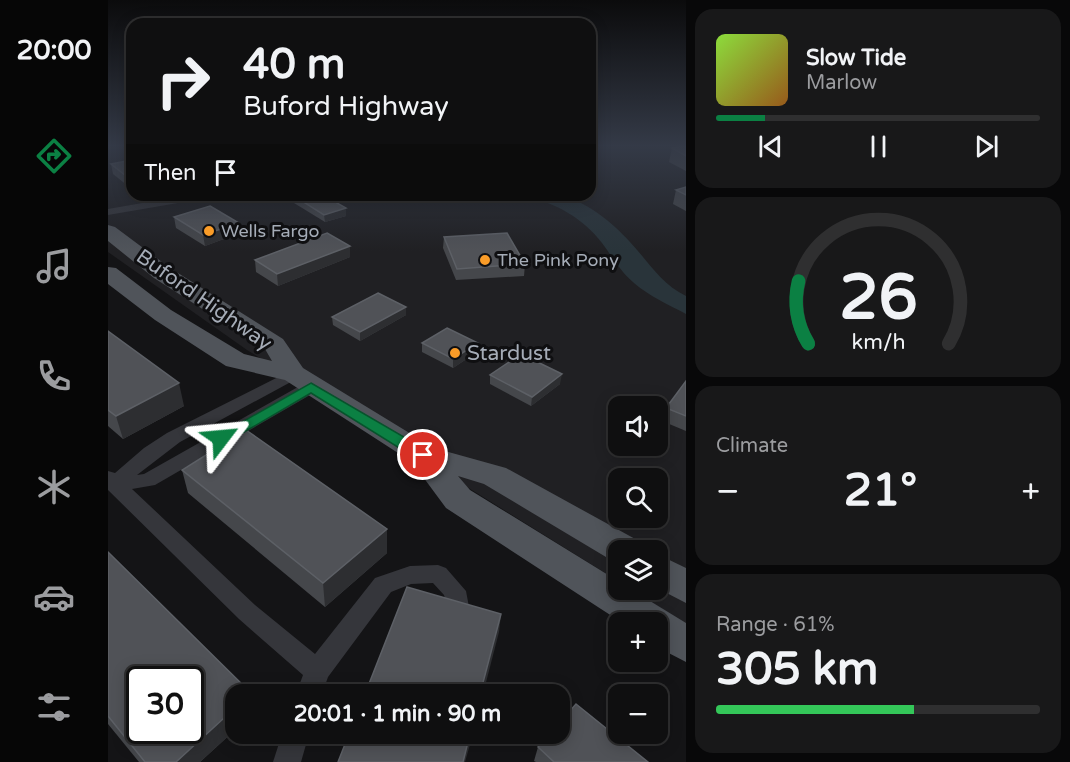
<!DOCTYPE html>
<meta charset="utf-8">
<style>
:root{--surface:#0f0f10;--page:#181819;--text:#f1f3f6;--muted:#9b9c9f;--line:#2f2f30;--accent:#0b8043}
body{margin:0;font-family:"Varela Round",sans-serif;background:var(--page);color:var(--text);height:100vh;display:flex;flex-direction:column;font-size:22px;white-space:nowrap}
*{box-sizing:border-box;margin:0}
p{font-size:20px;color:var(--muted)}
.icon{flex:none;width:33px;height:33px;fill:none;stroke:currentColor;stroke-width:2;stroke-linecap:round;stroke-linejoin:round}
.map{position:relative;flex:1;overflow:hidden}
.panel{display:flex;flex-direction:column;gap:9px;padding:9px;background:#080809;width:384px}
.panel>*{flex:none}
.banner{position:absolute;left:18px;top:18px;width:470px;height:183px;border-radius:18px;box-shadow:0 3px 15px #0003,0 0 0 2px var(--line);background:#0f0f10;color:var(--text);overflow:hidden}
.tools{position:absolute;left:500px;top:396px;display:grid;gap:12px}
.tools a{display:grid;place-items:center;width:60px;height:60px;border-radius:12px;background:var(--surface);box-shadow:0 3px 15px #0003,0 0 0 2px var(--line);font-size:30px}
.speed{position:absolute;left:18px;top:666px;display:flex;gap:12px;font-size:30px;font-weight:700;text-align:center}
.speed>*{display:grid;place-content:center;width:78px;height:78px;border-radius:50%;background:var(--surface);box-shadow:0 3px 15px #0003,0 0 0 2px var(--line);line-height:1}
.speed .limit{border:3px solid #111;border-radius:9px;background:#fff;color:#111}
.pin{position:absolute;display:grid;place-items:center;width:51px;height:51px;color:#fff;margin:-26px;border:3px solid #fff;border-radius:50%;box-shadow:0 2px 6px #0007}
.me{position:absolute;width:66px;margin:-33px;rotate:61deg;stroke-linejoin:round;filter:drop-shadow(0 0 4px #0008)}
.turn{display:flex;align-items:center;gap:21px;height:126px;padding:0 18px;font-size:27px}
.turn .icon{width:78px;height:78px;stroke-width:2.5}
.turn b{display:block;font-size:42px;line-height:51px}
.then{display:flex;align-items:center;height:57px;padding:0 18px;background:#0003;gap:12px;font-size:22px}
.big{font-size:45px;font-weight:700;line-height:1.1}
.panel .tile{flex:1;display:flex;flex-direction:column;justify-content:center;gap:9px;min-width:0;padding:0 21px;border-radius:18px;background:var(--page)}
.panel .dial{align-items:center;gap:0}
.dial svg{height:156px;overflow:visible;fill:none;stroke:var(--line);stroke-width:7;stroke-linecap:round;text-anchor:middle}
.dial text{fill:var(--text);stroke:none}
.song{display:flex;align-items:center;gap:18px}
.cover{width:72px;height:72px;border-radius:9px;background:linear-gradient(135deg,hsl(90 70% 55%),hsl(30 70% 35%))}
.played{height:6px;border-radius:3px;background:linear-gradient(90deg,var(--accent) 15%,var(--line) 15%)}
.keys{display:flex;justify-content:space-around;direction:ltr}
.heat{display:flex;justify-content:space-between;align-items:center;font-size:33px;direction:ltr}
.charge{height:9px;border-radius:4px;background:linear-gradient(90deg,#34c759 61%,var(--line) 0)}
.trip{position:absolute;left:117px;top:684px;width:345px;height:60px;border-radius:18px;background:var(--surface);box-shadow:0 3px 15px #0003,0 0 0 2px var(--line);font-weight:700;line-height:60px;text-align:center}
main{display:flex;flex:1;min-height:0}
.tabs{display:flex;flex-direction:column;width:108px;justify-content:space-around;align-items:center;background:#060606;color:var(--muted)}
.tabs .icon{width:42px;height:42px}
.tabs .current{color:var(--accent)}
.tabs b{font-size:27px;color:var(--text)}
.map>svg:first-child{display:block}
.built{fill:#202023;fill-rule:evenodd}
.water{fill:#29343a}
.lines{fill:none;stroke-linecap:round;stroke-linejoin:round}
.minor{fill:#35363b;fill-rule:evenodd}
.primary{fill:#50545a;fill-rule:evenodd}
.wall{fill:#45474b}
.shaded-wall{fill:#2d2e31}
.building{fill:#505257;stroke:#5d6066;stroke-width:1.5;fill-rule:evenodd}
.route{fill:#0b8043;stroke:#07532c;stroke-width:1.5}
.poi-dot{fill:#fa9c28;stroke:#0f0f11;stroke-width:2}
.labels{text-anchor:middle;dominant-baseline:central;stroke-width:6;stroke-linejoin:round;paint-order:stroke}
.far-poi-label{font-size:18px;fill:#a5acb7;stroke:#0f0f11;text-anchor:start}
.street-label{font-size:21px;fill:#a5acb7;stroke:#0f0f11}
.poi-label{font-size:21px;fill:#a5acb7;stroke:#0f0f11;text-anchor:start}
</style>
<main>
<nav class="tabs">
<b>20:00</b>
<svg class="icon current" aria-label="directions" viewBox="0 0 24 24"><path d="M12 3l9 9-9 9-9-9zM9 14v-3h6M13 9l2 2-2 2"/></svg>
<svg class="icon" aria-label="music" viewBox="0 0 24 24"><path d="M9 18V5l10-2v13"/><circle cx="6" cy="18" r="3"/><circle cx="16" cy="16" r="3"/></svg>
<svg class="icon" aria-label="phone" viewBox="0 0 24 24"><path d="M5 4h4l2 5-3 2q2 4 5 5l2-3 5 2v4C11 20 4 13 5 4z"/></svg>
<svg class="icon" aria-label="climate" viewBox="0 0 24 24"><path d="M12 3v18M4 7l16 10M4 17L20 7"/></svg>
<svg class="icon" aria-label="car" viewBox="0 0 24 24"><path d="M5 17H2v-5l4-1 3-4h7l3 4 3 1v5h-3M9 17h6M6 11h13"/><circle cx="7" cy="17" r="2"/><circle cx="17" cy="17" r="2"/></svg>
<svg class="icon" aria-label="filters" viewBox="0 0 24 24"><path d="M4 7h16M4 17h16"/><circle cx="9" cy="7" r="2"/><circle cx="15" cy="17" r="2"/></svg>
</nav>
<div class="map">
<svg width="578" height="762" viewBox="0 0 578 762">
<rect width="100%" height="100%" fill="#141416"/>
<path class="built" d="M0,145H24V195H482V145H578V624L523,590H549V550H510V581L139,350L0,252ZM510,406H549V446H510ZM510,478H549V518H510Z"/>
<path class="water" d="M417,195C428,195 439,194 449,195C475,198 505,223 522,242C540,261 553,284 578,296V314C561,305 541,296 526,283C512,271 505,258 494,243C474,217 448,204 417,195Z"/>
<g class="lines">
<g class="minor">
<path d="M80,195H104L99,198L0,215V209Z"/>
<path d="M186,369L192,371L194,374L192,377L72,442L29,475L36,474L197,383H209L211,387L209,391L47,485L24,489L147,605L207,654L267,578L302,566L330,565L338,568L358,591L361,607L357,614L349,617L341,614L336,595L325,583L303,584L283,592L220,677L214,694H188L195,675L131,619L0,490V471L7,473L36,448L59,433Z"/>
<path d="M174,734H201L193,762H165Z"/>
</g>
<g class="primary">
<path d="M0,225L7,227L62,268L175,339L195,368L326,448L398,468L529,540L533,550H510V562L503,560L376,484L350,476L362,490L510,581V590H524L578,623V662L549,647V622H513L338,508L304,462L177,380L118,366L47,320L0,284V267L8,268L63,310L136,354L164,361L157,349L46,278L0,241Z"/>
<path d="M549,554L578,568V603L549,588Z"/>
</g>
</g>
<g class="wall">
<path d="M578,146V171L561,162L564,148Z"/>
<path d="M24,160V185L20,186L5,174L3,164Z"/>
<path d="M578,187V211L565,204L568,190Z"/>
<path d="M186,196L238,216L217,222L186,203Z"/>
<path d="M66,217L132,233L97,246L68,228Z"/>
<path d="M336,237L417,264L416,276L348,280L335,248Z"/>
<path d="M242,246V257L170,286L148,272L147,260Z"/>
<path d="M298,315L252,341L225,325L224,317Z"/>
<path d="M0,331L76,406L15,439L0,426Z"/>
<path d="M314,343H370L369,352L345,368L314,352Z"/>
<path d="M382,375L452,384L423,406L382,384Z"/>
<path d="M578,381V431L554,421L558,408Z"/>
<path d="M74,470L279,529V553L217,607L80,493Z"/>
<path d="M0,552L128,729L92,762H31L0,724Z"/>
<path d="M430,747L540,762H428L426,761Z"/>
</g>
<g class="shaded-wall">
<path d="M24,175V185L20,186L18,176Z"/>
<path d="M238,208V216L217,222L216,215Z"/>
<path d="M131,223L132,233L97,246L95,235Z"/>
<path d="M242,246V257L170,286L169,274Z"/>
<path d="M298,307V315L252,341V332Z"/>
<path d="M370,343L369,352L345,368V359Z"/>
<path d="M454,374L452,384L423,406L424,397Z"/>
<path d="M71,383L76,406L15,439L8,416Z"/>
<path d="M279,529V553L217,607L215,583Z"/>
<path d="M393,614L391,632L375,694H372Z"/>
<path d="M128,707V729L92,762H68Z"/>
<path d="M362,734H365L357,762H355Z"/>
</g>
<g class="building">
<path d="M578,146V156L564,148Z"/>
<path d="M24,160V175L18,176L3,164Z"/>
<path d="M578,187V195L568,190Z"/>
<path d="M189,195H215L238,208L216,215L186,196Z"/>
<path d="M102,206L131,223L95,235L66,217Z"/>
<path d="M219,233L242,246L169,274L147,260Z"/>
<path d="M399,233L417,264L349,269L336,237Z"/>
<path d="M270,293L298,307L252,332L224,317Z"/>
<path d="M339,328L370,343L345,359L314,343Z"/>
<path d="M0,331L71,383L8,416L0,410Z"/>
<path d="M413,354L454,374L424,397L382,375Z"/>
<path d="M578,381V416L558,408Z"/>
<path d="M138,430L279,529L215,583L74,470Z"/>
<path d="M0,552L143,693L141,694H128V707L68,762H37L0,716ZM32,680H82V730H32Z"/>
<path d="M299,587L393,614L372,694H257Z"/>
<path d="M468,704L540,762H446L430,747L442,734H452V722Z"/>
<path d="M241,734H362L355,762H230Z"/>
</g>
<linearGradient id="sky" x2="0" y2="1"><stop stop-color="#0b0b0c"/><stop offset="0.58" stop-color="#343a47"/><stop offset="1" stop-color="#343a47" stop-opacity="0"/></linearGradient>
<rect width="578" height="251" fill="url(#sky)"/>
<path class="route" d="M203,383L320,451L322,455L320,459H309L203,393L119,442H108L106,438Z"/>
<g class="poi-dot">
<circle cx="101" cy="231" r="6"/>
<circle cx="377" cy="260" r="6"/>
<circle cx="347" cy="353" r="6"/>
</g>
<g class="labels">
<g class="far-poi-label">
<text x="113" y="231">Wells Fargo</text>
<text x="389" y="260">The Pink Pony</text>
</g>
<g class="street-label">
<text transform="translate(96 300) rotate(35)">Buford Highway</text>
</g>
<g class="poi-label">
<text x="359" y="353">Stardust</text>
</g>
</g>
</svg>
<div class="tools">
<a><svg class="icon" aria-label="sound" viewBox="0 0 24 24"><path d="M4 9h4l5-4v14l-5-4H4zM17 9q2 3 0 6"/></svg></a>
<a><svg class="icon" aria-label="search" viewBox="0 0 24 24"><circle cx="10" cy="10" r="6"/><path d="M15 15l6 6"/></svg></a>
<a><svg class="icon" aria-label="layers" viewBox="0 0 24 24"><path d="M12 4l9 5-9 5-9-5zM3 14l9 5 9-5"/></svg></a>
<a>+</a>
<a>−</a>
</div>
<div class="speed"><div class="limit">30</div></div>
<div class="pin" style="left:315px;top:455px;background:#d93025"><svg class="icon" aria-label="arrive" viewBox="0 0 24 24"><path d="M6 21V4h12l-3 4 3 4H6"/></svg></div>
<svg class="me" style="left:113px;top:438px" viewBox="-20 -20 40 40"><path d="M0-17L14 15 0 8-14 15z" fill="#0b8043" stroke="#fff" stroke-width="4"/></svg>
<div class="trip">20:01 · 1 min · 90 m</div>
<div class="banner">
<div class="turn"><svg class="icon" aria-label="right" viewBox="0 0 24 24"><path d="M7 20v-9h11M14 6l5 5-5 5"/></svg><div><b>40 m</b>Buford Highway</div></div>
<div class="then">Then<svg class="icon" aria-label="arrive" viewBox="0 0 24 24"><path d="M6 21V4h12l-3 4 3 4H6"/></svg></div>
</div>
</div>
<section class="panel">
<div class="tile">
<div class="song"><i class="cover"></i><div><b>Slow Tide</b><p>Marlow</p></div></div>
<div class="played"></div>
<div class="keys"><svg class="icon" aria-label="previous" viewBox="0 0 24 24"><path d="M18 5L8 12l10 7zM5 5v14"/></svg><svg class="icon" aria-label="pause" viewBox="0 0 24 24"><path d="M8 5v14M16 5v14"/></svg><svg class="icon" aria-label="next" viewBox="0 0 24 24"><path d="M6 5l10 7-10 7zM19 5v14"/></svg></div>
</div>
<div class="tile dial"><svg viewBox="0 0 100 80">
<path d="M14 69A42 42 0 1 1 86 69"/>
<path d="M14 69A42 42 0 0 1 9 37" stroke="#0b8043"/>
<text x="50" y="56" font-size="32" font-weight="700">26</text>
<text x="50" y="72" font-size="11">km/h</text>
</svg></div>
<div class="tile"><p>Climate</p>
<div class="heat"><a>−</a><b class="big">21°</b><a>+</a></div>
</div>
<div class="tile"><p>Range · 61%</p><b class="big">305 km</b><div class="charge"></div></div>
</section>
</main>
